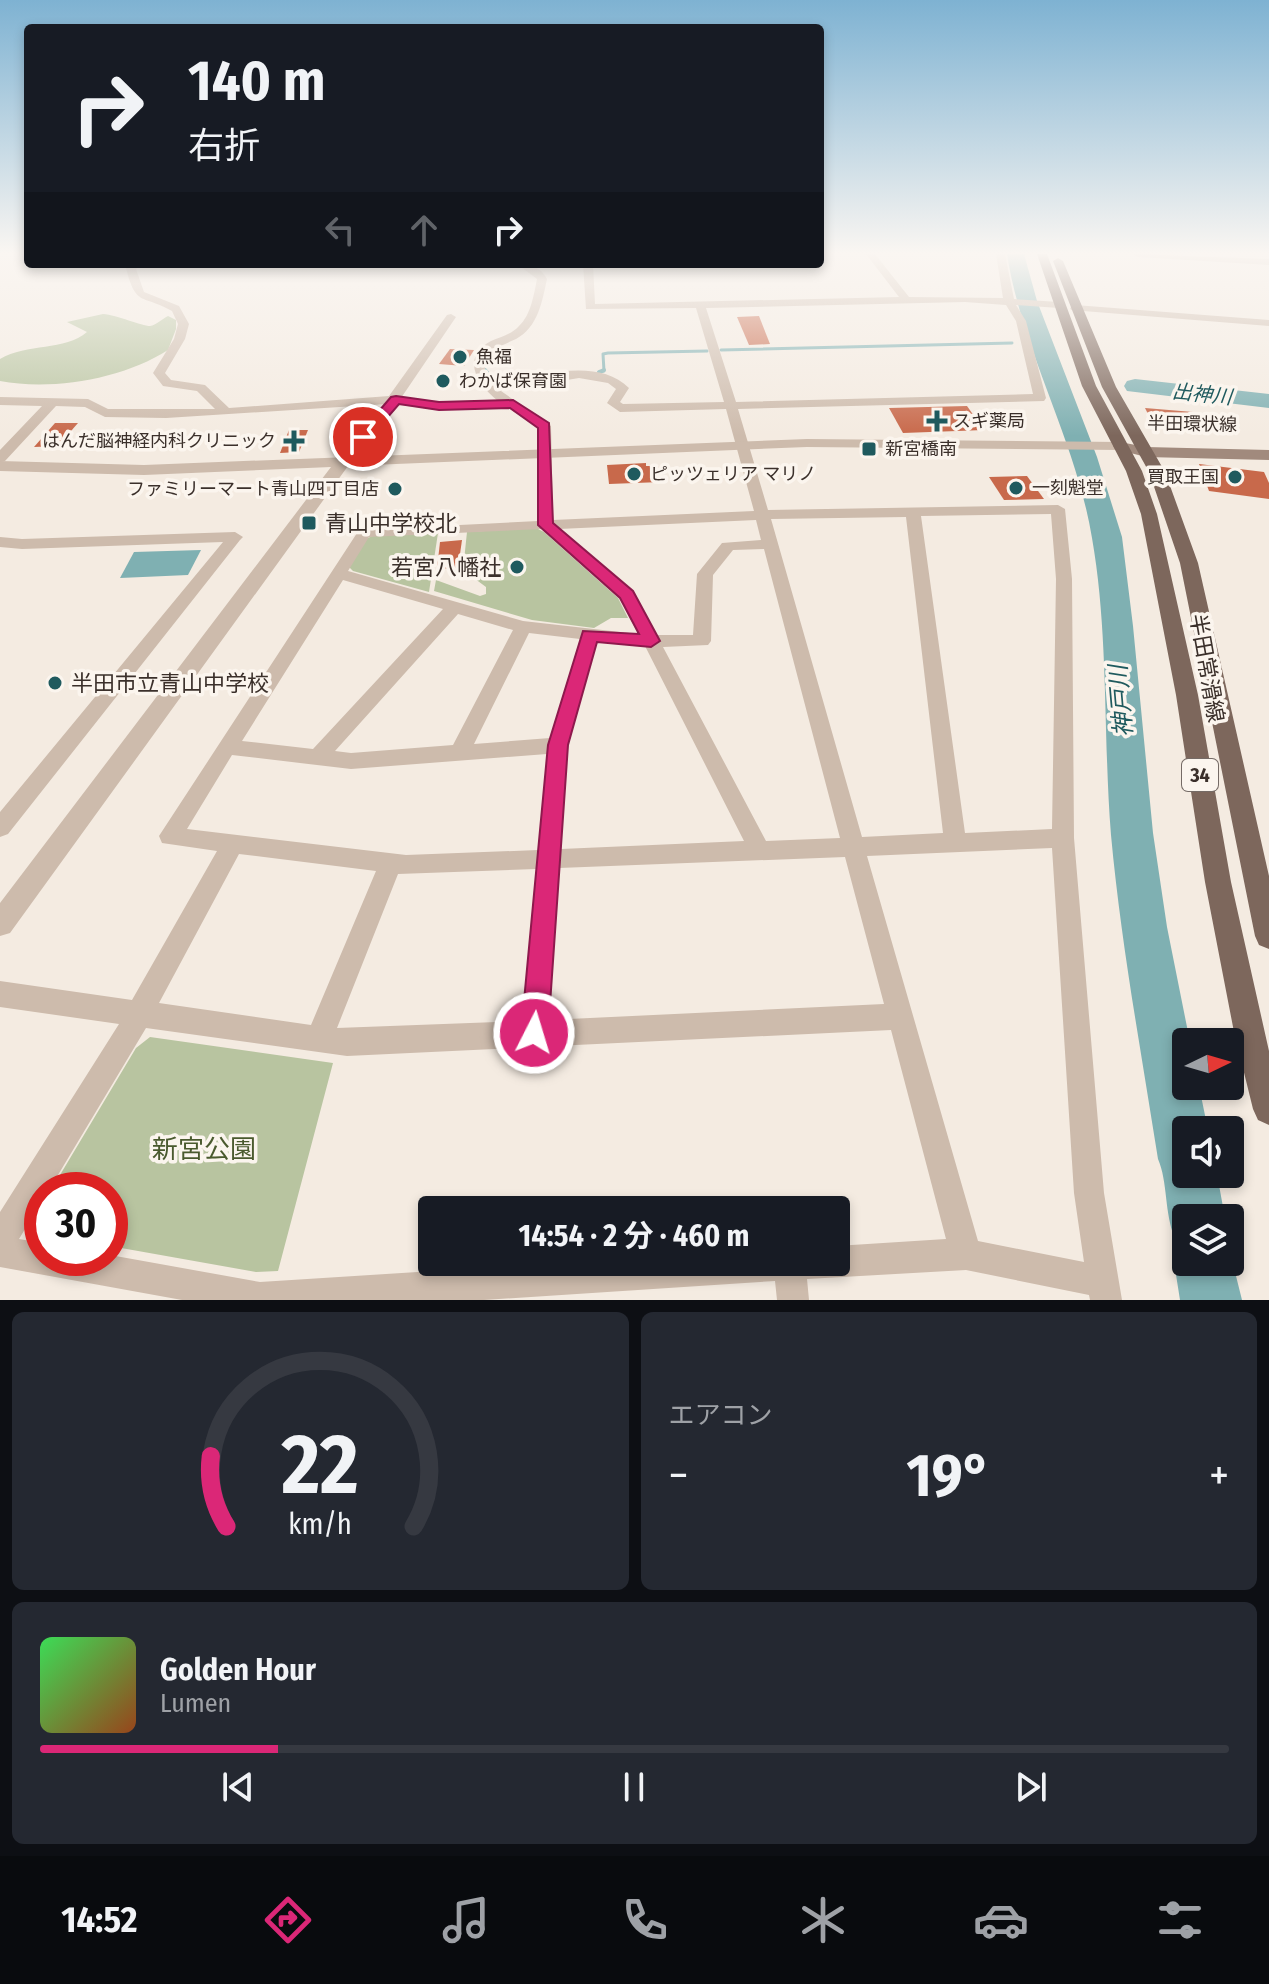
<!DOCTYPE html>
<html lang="ja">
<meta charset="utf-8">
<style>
:root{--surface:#171b24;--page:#242831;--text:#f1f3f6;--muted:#9ea1a6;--line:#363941;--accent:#db2777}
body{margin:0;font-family:"Fira Sans Condensed","Noto Sans JP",sans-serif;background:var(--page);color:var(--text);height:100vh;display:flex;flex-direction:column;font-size:30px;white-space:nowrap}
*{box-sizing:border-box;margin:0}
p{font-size:26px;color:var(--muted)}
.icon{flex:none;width:44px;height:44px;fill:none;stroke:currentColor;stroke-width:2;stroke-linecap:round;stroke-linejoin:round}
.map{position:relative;height:1300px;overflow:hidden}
.sheet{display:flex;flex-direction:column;gap:12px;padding:12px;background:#0d0f14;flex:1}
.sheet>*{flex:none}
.top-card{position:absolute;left:24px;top:24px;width:800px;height:244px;border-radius:8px;box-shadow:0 4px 12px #0003;background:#171b24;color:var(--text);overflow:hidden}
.needle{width:52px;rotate:85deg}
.controls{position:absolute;left:1172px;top:1028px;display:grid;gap:16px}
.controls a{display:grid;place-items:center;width:72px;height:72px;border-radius:8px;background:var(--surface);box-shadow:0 4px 12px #0003;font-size:40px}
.speed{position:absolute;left:24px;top:1172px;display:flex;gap:16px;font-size:40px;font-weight:700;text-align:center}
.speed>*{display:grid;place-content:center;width:104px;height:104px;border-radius:50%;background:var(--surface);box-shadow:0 4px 12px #0003;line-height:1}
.speed .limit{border:12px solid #d22;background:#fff;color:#111}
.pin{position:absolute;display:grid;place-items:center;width:68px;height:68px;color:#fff;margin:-34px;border:4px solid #fff;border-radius:50%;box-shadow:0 2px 8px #0007}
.me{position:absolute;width:88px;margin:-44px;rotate:5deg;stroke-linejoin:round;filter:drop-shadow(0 0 6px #0008)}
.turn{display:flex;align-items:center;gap:28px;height:168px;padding:0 32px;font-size:36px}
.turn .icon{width:104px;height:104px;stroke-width:2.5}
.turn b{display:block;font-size:56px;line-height:68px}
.lanes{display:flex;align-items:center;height:76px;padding:0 32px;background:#0003;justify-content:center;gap:40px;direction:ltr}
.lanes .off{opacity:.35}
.big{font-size:60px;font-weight:700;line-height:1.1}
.sheet .widget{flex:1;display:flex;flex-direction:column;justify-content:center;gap:12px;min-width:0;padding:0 28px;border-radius:12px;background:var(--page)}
.sheet .dial{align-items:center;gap:0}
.dial svg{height:208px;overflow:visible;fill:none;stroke:var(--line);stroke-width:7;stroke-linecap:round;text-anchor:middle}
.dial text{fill:var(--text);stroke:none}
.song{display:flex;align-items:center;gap:24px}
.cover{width:96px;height:96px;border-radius:12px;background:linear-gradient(135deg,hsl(130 70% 55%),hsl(20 70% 35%))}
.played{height:8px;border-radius:4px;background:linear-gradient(90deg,var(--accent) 20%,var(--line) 20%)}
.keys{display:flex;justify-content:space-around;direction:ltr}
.heat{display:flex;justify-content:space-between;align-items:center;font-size:44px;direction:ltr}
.sheet .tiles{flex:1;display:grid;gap:12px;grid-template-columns:1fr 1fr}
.widget:last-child{grid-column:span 2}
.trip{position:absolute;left:418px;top:1196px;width:432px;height:80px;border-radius:8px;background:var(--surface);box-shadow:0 4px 12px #0003;font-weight:700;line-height:80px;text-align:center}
.tab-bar{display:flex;height:128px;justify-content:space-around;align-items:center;background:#090b0e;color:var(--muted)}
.tab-bar .icon{width:56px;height:56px}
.tab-bar .on{color:var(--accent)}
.tab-bar b{font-size:36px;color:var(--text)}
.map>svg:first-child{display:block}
.green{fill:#b8c4a0}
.water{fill:#7fb0b2}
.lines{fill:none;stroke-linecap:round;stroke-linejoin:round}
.stream-far1{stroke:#7fb0b2;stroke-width:3}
.stream{stroke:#7fb0b2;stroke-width:4}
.river{fill:#7fb0b2;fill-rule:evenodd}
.building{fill:#c8694b}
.minor{fill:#cdbbac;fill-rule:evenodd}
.tertiary{fill:#cdbbac;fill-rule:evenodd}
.secondary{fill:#a18a7d;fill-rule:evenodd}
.primary{fill:#7d675c;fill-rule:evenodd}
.route{fill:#db2777;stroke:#8e194d;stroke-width:2}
.poi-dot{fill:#1f5a5e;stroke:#fbf5ee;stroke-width:3}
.labels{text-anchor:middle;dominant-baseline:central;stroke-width:7;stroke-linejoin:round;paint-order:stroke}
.far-poi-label{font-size:18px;fill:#3b302b;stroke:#fbf5ee;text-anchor:start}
.far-street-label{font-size:18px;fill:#3b302b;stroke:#fbf5ee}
.far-water-label{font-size:20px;font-style:italic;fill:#1f5a5e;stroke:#fbf5ee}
.shield{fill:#fbf5ee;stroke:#756b66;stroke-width:2}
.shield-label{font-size:20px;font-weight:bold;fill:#3b302b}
.poi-label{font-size:22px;fill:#3b302b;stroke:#fbf5ee;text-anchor:start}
.street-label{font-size:22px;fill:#3b302b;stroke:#fbf5ee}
.water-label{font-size:24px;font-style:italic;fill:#1f5a5e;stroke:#fbf5ee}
.near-park-label{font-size:26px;fill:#4a5a2e;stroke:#fbf5ee}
</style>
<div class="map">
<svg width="1269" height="1300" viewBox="0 0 1269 1300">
<rect width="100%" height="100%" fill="#f4ebe1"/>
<g class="green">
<path d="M103,314C117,315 142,326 150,326C156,325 162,319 168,316L176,320V329L168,350C123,379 52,391 0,381V359C27,343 65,351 87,332L67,322Z"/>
<path d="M536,528L544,532L618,598L628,618H611L594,628L532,620L434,591L436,580L480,596L486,594V587L463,570L467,532Z"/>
<path d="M438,533L429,592L353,571L349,567L366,539L372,536Z"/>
<path d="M150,1037L333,1063L278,1271L256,1272L110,1246V1190H51L136,1048Z"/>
</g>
<path class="water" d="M201,550L188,575L120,578L134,552Z"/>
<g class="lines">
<g class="stream-far1">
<path d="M721,350L1012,343"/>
<path d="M484,369L486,372"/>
<path d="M600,372L604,371L603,354L608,353L707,351"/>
</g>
<g class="stream">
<path d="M485,370L496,383L511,382"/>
<path d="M599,372L604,370"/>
</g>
<g class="river">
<path d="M1007,254H1024L1037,301L1097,457L1122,537L1133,626L1153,833L1167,927L1190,1042H1186V1086H1199L1208,1130H1186V1174H1217L1225,1218H1186V1262H1230V1252L1242,1300H1180L1174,1262L1182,1241L1175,1239C1164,1212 1168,1182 1158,1159C1141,1051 1121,943 1111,835C1103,736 1109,635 1092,538C1076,440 1022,351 1007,254Z"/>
<path d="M1135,379L1269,394V408L1127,391L1124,386L1127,381Z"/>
</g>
</g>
<g class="building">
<path d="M759,316L770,344L749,345L737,317Z"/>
<path d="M450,349L474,350L464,366L439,364Z"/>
<path d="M967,406L984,430L903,433L889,408Z"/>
<path d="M1145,408L1193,412L1204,430L1154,426Z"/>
<path d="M55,423H78L58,446L34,447Z"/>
<path d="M289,430H308L299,452L280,453Z"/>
<path d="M646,463V466H658L661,482L609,484L607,465Z"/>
<path d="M1199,464L1264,472L1269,483V499L1209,491Z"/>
<path d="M1027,476L1044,499L1004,500L989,477Z"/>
<path d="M462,540L458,568L437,569L440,542Z"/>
</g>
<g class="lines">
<g class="minor">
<path d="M866,254H875L909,297L1003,298L996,254H1005L1014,299L1059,302L1064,305L1059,308L1016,305L1026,321L1046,398L1044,401L738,409L768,510L1058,505L1065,509L1072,579L1074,838L1104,1193L1122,1300H1090L1089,1295L966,1270L807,1279L809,1300H777L775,1281L484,1300H182L0,1267V1212L119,1024L0,1007V981L132,1000L217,851L162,843L159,836L359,530L538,521L539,428L508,408L439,410L399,405L348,465L343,466L336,462L338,459L387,404L166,418L105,417L85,407L56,406L5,461L0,462V450L42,406L0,405V397L88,399L108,409H215L197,391L163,386L153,373L174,339L178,324L172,311C143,294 136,308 126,268L131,264H142L136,269L144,292L179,306L189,324L185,339L165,373L171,380L205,385L229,408L389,396L447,315L451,314L456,317L401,398L439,402L498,401C477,384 460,358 491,341C501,337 512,334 519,326C531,315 534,294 537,279L517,264C530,264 541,267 547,279C542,302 538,327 516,339C503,345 493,348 485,360V370L495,385C534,377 596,355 629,388L620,402L623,404L724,402L696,308L586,309L583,264H593L595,304L899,297ZM965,302L1006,305L1016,321L1033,394L736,402L706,308ZM579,378L608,383L616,389L607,403L620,412L726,409L754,511L553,520L551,426L501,391ZM1051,514L1056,579L1052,829L965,833L921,516ZM906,517L943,833L862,837L771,519ZM756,520L761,540L722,543L697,574L693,635H657L633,591L559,529ZM542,529L620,598L638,634L523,621L348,571L369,537ZM764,549L840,838L766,841L663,647L708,645L711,641L713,575L733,550ZM343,580L443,609L313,749L242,741ZM458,614L513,630L453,745L351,753L335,751ZM529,633L580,639L550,738L474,744ZM597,641L645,646L744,841L561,849L568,745ZM547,754L538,850L406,855L187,829L232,755L351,769ZM1052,848L1074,1193L1084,1262L978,1241L867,856ZM239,854L376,871L311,1025L159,1003ZM845,857L884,1004L548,1020L559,868ZM536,869L522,1021L337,1028L398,874ZM146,1028L347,1056L891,1030L946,1239L836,1246V1262H575L260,1282L110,1255V1258H42V1243L19,1239L42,1201V1190H49Z"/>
<path d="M1133,254L1269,259V265L1138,257Z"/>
<path d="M1075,305L1269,320V326L1071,310L1070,308Z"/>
<path d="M235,532L243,537L240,540L8,834L0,837V812L223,542L22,549L0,547V537L22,539Z"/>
</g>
<path class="tertiary" d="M807,439L1120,442L1127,446L1120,450L807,447L348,466L10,933L0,936V903L331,467L144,475L0,471V461L144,465Z"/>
<path class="secondary" d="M1120,442L1146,447L1269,450V460L1146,457L1115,449L1113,446Z"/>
<g class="primary">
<path d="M1037,254H1047L1096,386L1142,471L1157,514L1198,695L1231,882L1269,1051V1125L1258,1120L1253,1109L1234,1032L1205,882L1176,695L1141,514L1126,471L1082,386Z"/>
<path d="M1058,258L1063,261L1116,387L1165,472L1198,563L1269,876V949L1259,945L1255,936L1180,563L1149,472L1102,387L1053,261Z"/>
</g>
</g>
<linearGradient id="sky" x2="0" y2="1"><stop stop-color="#7eb2d2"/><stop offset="0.58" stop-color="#faf6f2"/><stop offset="1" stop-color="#faf6f2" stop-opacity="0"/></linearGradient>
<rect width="1269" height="436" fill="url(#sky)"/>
<path class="route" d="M396,396L439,402L513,400L549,423L553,523L633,591L660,641L651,647L597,642L568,745L548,1033L544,1043L534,1047L525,1043L521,1033L548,745L583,631L639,634L620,598L538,525V428L510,408L439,410L399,404L368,440H359V434L391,397Z"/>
<g class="poi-dot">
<circle cx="460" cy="357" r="8"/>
<circle cx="443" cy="381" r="8"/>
<path d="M933 409h8v8h8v8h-8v8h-8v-8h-8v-8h8z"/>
<path d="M290 429h8v8h8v8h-8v8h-8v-8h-8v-8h8z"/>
<rect x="861" y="441" width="16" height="16" rx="4"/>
<circle cx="634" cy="474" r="8"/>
<circle cx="1235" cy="477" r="8"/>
<circle cx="1016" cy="488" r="8"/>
<circle cx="395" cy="489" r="8"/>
<rect x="301" y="515" width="16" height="16" rx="4"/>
<circle cx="517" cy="567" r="8"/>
<circle cx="55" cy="683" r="8"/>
</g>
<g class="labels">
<g class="far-poi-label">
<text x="476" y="357">魚福</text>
<text x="459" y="381">わかば保育園</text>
<text x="953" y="421">スギ薬局</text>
<text x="276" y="441" text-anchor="end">はんだ脳神経内科クリニック</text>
<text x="885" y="449">新宮橋南</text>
<text x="650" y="474">ピッツェリア マリノ</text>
<text x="1219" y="477" text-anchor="end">買取王国</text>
<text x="1032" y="488">一刻魁堂</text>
<text x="379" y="489" text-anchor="end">ファミリーマート青山四丁目店</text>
</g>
<g class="far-street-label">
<text transform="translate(1192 424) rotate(1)">半田環状線</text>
</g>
<g class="far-water-label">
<text transform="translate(1202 394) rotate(6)">出神川</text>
</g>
<rect class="shield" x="1182" y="759" width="36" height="32" rx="6"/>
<g class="shield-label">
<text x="1200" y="775">34</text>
</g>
<g class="poi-label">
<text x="325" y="523">青山中学校北</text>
<text x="501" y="567" text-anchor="end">若宮八幡社</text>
<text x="71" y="683">半田市立青山中学校</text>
</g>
<g class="street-label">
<text transform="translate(1207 668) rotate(80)">半田常滑線</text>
</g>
<g class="water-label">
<text transform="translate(1121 701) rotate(-95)">神戸川</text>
</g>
<g class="near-park-label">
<text x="204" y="1149">新宮公園</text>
</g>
</g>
</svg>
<div class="controls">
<a><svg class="needle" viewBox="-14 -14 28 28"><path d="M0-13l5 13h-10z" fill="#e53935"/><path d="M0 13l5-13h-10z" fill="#9ea1a6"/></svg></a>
<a><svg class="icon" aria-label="sound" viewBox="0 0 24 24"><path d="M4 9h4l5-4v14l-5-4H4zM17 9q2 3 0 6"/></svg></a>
<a><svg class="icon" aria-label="layers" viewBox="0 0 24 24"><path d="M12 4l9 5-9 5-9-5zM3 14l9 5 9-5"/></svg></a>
</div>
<div class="speed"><div class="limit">30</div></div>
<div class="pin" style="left:363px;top:437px;background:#d93025"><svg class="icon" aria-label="arrive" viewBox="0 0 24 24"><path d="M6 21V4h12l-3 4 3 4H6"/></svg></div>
<svg class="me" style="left:534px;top:1033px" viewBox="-20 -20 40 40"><circle r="17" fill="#db2777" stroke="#fff" stroke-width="3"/><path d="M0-11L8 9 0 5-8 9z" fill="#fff"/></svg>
<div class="trip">14:54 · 2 分 · 460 m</div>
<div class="top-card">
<div class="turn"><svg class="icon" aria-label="right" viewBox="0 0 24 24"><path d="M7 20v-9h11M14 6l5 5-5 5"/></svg><div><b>140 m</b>右折</div></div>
<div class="lanes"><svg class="icon off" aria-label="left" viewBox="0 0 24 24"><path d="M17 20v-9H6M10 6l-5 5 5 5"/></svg><svg class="icon off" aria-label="ahead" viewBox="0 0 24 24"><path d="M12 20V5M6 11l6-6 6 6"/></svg><svg class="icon" aria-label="right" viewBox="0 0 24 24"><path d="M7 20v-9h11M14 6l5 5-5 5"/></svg></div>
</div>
</div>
<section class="sheet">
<div class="tiles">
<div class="widget dial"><svg viewBox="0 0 100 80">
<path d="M14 69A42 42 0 1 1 86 69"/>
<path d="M14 69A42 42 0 0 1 8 42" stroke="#db2777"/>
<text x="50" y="56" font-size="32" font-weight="700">22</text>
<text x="50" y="72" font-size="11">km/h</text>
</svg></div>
<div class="widget"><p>エアコン</p>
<div class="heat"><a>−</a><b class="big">19°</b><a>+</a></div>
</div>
<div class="widget">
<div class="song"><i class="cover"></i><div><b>Golden Hour</b><p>Lumen</p></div></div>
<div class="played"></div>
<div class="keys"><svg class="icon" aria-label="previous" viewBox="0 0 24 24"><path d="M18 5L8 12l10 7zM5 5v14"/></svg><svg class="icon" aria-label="pause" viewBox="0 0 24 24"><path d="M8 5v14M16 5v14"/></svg><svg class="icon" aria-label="next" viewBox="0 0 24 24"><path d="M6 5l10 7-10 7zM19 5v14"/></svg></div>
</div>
</div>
</section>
<nav class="tab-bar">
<b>14:52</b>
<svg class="icon on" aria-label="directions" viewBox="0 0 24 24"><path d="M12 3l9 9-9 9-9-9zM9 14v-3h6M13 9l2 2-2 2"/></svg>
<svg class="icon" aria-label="music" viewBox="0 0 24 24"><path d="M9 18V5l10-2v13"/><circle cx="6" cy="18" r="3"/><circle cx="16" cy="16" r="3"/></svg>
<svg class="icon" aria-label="phone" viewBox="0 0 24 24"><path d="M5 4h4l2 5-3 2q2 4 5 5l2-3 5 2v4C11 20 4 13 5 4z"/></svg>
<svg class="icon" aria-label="climate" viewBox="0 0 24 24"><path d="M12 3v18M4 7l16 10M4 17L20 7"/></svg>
<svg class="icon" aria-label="car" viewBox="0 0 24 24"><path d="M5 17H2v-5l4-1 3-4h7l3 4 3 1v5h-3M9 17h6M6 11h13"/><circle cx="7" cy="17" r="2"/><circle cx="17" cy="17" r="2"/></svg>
<svg class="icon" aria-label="filters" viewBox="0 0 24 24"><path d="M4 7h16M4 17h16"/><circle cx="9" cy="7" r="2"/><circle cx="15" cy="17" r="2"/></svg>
</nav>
